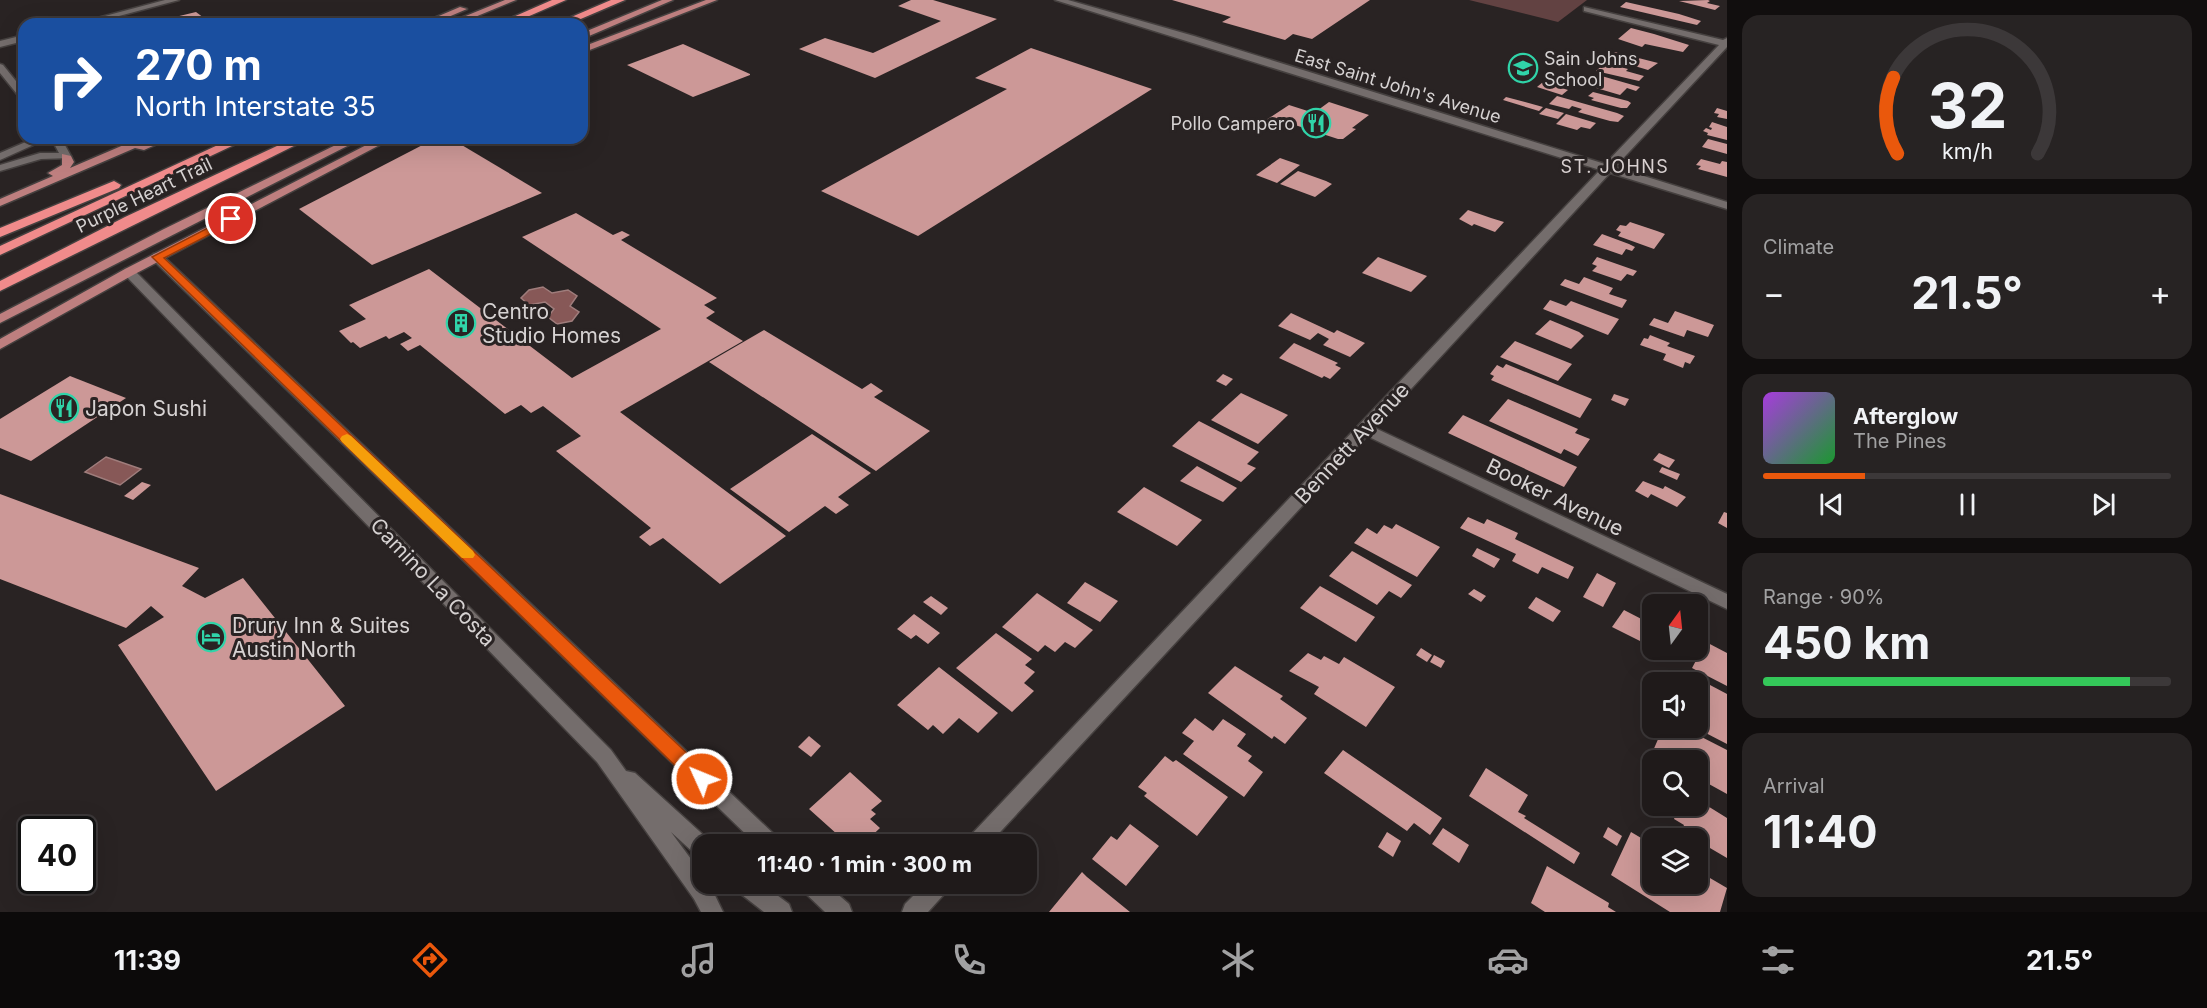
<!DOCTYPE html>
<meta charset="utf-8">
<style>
:root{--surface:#1f1a1a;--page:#272323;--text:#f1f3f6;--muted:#a1a1a2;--line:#3c3839;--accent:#ea580c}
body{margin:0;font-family:Inter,sans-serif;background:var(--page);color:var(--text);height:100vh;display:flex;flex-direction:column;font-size:22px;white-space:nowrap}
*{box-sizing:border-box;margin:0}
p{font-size:20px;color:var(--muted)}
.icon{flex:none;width:33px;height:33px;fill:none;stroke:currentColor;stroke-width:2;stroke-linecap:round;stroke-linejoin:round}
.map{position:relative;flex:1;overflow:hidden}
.sheet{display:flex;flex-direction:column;gap:15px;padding:15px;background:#110e0e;width:480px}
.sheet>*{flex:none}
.banner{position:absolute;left:18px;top:18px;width:570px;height:126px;border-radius:18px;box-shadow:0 6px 24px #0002,0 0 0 2px var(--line);background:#1a4fa0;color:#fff;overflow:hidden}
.needle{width:39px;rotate:15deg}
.tools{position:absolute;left:1642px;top:594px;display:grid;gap:12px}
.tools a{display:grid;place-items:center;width:66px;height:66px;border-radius:12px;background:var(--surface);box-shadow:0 6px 24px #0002,0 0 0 2px var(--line);font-size:30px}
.speed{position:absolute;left:18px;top:816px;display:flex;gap:12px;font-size:30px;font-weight:700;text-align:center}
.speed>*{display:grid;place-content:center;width:78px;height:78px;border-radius:50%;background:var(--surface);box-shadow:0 6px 24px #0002,0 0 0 2px var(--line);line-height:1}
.speed .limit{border:3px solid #111;border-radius:9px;background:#fff;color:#111}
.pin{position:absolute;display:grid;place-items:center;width:51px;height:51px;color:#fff;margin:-26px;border:3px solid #fff;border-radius:50%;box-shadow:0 2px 6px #0007}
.me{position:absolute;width:66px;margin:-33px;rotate:314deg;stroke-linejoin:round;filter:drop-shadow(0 0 4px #0008)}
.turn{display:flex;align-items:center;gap:21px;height:126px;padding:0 18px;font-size:27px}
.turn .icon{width:78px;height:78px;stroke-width:2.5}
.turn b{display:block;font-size:42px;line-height:51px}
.big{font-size:45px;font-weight:700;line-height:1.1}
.sheet .card{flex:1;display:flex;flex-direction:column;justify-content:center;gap:9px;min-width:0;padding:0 21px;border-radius:18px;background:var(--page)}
.sheet .dial{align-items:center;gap:0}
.dial svg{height:156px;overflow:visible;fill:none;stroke:var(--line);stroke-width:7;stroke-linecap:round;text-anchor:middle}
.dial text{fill:var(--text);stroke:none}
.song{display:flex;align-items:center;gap:18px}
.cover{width:72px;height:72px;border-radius:9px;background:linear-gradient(135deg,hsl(280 70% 55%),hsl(130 70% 35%))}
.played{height:6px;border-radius:3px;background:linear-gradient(90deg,var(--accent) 25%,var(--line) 25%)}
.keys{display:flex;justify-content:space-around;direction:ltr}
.heat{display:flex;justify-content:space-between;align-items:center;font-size:33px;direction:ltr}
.charge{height:9px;border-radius:4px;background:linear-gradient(90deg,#34c759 90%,var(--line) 0)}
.trip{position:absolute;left:692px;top:834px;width:345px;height:60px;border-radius:18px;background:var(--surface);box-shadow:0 6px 24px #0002,0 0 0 2px var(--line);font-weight:700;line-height:60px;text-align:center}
.tab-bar{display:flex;height:96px;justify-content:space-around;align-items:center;background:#0c0a0a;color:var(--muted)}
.tab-bar .icon{width:42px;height:42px}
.tab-bar .active{color:var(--accent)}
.tab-bar b{font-size:27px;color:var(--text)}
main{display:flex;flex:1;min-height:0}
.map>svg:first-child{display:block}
.green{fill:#624242}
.water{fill:#875857;stroke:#9f7d7c;stroke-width:1.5}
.building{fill:#cc9897}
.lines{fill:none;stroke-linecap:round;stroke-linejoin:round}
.minor-casing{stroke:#45403f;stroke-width:3}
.major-casing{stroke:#45403f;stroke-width:3}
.highway-casing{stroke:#45403f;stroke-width:3}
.minor{fill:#746d6c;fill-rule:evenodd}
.major{fill:#be7f7f;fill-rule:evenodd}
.highway{fill:#f08b8b;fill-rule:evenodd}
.route{fill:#ea580c;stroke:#983908;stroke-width:1.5}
.slow{fill:#f59e0b}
.labels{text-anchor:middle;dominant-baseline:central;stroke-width:6;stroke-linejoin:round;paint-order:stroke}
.far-poi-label{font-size:18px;fill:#d6d2d2;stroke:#292323;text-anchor:start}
.far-street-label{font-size:18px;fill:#d6d2d2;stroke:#292323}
.far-neighbourhood-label{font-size:18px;letter-spacing:1.5px;fill:#d9d1d1;stroke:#292323}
.poi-label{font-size:21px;fill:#d6d2d2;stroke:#292323;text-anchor:start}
.street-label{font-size:21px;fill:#d6d2d2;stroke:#292323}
</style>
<main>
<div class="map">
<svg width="1727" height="912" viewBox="0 0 1727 912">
<rect width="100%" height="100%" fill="#292323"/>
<path class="green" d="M1469,0H1587L1558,22Z"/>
<g class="water">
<path d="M543,287L552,293L568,290L577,296L570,306L579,312L572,321L557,324L548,317L554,309L545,302L529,305L521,298L529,290Z"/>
<path d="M106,457L141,469L120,485L85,472Z"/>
</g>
<g class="building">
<path d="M911,0H933L997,19L875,78L799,49L825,38L873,53L941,21L898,6Z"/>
<path d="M1172,0H1370L1312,39L1293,34L1285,40L1222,22L1231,17Z"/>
<path d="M1708,0L1710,1L1707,3L1720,6L1715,10L1679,1Z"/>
<path d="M1626,2L1679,14L1701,21L1697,25L1620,7Z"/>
<path d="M196,12L212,24H150V23Z"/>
<path d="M1631,28L1654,34L1689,45L1683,52L1645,44L1642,47L1618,39Z"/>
<path d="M683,44L750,74V75L693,97L627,65Z"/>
<path d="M1031,48L1152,89L918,236L821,191L1007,89L975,78Z"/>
<path d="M1615,52L1658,63L1648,70L1608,58Z"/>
<path d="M1605,63L1628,69L1626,71L1644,76L1639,81L1596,71Z"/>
<path d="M1598,75L1640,87L1636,91L1627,88L1620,95L1586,85Z"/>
<path d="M1543,82L1568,90L1562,95L1537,87Z"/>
<path d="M1593,92L1628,101L1631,103L1627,108H1621L1591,100L1594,98L1588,96Z"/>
<path d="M1557,96L1617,113L1624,116L1618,122L1610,121L1578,112L1582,109L1572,106L1569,109L1549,104Z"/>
<path d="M1506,97L1525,102L1543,107L1539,111L1503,100Z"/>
<path d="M1329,102L1369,115L1352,128L1356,129L1343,139H1338L1295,125L1290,129L1266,120L1289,105L1314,113Z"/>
<path d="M1546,108L1564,113L1558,119L1539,114Z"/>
<path d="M1717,108L1727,111V119L1717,117L1719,114L1714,113Z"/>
<path d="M1566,114L1596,123L1590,129L1581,127L1577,130L1556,124Z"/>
<path d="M1712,122L1727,127V140L1707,135L1708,133L1703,131L1706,128L1711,130L1712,128L1709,127Z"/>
<path d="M436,138H450L542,193L372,265L299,209Z"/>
<path d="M1708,139L1727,144V154L1702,147Z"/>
<path d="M1280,158L1300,165L1277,183L1256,175Z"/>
<path d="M1701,159L1720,164L1722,161L1727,162V177L1698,169L1701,166L1696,165Z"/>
<path d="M1298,171L1326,181L1332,184L1315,197L1280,184Z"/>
<path d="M1468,210L1491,218L1504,222L1495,232L1474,224L1472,226L1459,219Z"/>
<path d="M576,213L613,235L622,231L630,235L621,240L717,298L704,305L715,312L706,318L743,341L620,412L786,536L720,584L663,538L650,546L639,537L651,528L556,451L581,436L543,406L531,413L521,405L505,414L420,345L408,351L400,344L412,338L404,332L389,339L386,336L360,348L353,342L351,343L339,331L366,319L349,305L429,269L572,378L661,329L522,237Z"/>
<path d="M1630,222L1657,231L1665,234L1654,249L1618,236L1621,232L1616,230L1620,225L1626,226Z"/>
<path d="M1602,234L1629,244L1635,247L1632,251L1626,249L1622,255L1593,245Z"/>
<path d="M1378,257L1427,276L1411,292L1362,273Z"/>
<path d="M1597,257L1637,271L1633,276L1627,274L1621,281L1592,271L1597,266L1592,264Z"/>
<path d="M1584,277L1613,288L1609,294L1627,300L1622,308L1560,285L1565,279L1579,284Z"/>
<path d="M1550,300L1566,306L1571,301L1619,319L1608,335L1543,309Z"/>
<path d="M1675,311L1714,325L1708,337L1687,330L1684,337L1649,325L1654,318L1668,323Z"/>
<path d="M1291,313L1334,333L1337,330L1365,343L1350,357L1323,345L1329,339L1318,333L1310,340L1278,326Z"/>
<path d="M1550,320L1579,332L1584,336L1571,349L1535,334Z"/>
<path d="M764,330L862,389L871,383L883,391L874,397L930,431L876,471L709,362Z"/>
<path d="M1650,335L1670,343L1667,346L1695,356L1690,364L1685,362L1683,368L1663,360L1666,354L1640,345L1644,338L1648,339Z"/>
<path d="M1515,341L1572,364L1558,381L1500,357Z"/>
<path d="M1294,343L1338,363L1335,365L1341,368L1330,379L1324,376L1322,378L1279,358Z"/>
<path d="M1506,364L1592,399L1580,418L1491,380L1494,376L1490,374L1497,365L1503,368Z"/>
<path d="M1223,374L1233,379L1226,386L1216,381Z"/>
<path d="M70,376L126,398L31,461L0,448V419Z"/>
<path d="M1241,393L1288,415L1258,444L1211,420Z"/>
<path d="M1614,394L1629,399L1625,406L1611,400Z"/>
<path d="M1508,399L1578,429L1575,433L1590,439L1578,456L1564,449L1561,454L1489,421Z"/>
<path d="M1463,415L1577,467L1564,487L1448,433Z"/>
<path d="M1199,421L1259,452L1247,464L1256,468L1241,482L1172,446Z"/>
<path d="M812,434L871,473L838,497L849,505L836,514L825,506L789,532L730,489Z"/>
<path d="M1659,453L1675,460L1669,468L1653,460Z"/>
<path d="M1197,466L1237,488L1223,502L1180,481Z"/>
<path d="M1662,467L1680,474L1677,480L1659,472Z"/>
<path d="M1643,481L1663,489L1665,486L1686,497L1677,507L1651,494L1648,498L1635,491Z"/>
<path d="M142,482L151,485L133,500L124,496Z"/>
<path d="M1144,487L1202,520L1177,546L1117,512Z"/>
<path d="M0,494L199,568L182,586L205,598L243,578L345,706L216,791L118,645L164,617L151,606L126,628L0,579Z"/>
<path d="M1724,512L1727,513V528L1718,523Z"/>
<path d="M1468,517L1484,524L1487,519L1518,533L1515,539L1574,567L1568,579L1542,567L1538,574L1512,561L1516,554L1460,528Z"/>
<path d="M1396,524L1440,547L1417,577L1354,543L1367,528L1377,534L1384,525L1392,529Z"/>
<path d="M1477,548L1500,559L1494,568L1472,556Z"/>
<path d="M1352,551L1354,552L1412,585L1401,598L1389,591L1377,605L1329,576Z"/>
<path d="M1597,573L1616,583L1603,607L1583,597Z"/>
<path d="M1085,582L1118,601L1100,622L1067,603Z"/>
<path d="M1320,586L1375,617L1356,642L1300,608Z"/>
<path d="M1474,589L1486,596L1481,602L1468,594Z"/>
<path d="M1037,593L1093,630L1075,648L1065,642L1055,652L1045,645L1038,652L1002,627Z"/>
<path d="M931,596L948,608L941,615L923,602Z"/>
<path d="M1536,597L1561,611L1553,622L1528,608Z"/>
<path d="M1624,610L1653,625L1642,642L1612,627Z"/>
<path d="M914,614L940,633L928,644L916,635L911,639L897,629Z"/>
<path d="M996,633L1032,659L1025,665L1035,672L1024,683L1034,691L1012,712L956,668Z"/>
<path d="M1706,642L1727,653V686L1692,668Z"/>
<path d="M1421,648L1432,655L1427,662L1416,655Z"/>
<path d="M1308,653L1321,660L1324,656L1339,664L1344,657L1395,687L1366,727L1314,694L1319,687L1289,671Z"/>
<path d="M1434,655L1445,661L1441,668L1430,662Z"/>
<path d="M1235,666L1283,696L1280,699L1307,718L1285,744L1274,736L1272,739L1208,693Z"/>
<path d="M939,667L998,713L978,733L959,718L943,734L933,725L928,730L897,705Z"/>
<path d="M1710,685L1727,694V744L1698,729V711Z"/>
<path d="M1195,718L1213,731L1223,719L1246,734L1237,746L1252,756L1248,761L1263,772L1244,797L1183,754L1194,741L1182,733Z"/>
<path d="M1663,728H1684L1727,750V794L1698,778V760H1665L1652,753Z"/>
<path d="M809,736L821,746L811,757L798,747Z"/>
<path d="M1343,750L1442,818L1430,835L1414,823L1407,831L1324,773Z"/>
<path d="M1165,756L1173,762L1176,760L1228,797L1197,836L1144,796L1147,793L1138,787Z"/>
<path d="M1486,768L1528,795L1518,812L1526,816L1524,818L1580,853L1574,864L1469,796Z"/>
<path d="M850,772L882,801L871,810L876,814L870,819L880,828L863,844H848L809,809Z"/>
<path d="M1698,800L1727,818V858L1698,841V838H1693L1681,832L1684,825L1674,819L1679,806L1693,809L1694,806H1698Z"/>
<path d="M1130,824L1159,846L1126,886L1092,859L1111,836L1117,840Z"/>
<path d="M1608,827L1622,836L1617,846L1603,837Z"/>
<path d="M1443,828L1469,845L1459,863L1432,844Z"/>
<path d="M1387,832L1401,841L1393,857L1378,847Z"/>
<path d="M1631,832L1653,845V884H1698V871L1727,888L1720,912H1670L1611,875Z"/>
<path d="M1547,866L1609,903L1608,907L1616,912H1545L1531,903Z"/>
<path d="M1082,872L1087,877L1130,912H1049Z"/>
</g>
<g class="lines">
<g class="minor-casing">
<g id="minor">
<path d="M165,0H179L89,24H75Z"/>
<path d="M1055,0H1068L1194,36L1605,164L1719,45L1584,11V7L1723,40L1727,38V47L1615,167L1727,202V209L1610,173L1375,428L1727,594V609L1367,436L989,844H966L969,837L1600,170Z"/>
<path d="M24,35V41L0,47V41Z"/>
<path d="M0,64L3,65L24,91V100L21,99L0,73Z"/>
<path d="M35,138H49L0,160V153Z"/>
<path d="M51,138H61L71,156L70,158L41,159L0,171V165L40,153H59Z"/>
<path d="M157,253L161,254L777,837L780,844H756L153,260V254Z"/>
<path d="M129,268L133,269L611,750L626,771L635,773L709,840L711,844H702V857L695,854L671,832L702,874V884L710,885L723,912H701L694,899L597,762L125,275V269Z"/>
<path d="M734,884H762L789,904L792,912H764L737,891Z"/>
<path d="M801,884H826L849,904L852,912H825L803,891Z"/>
<path d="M925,884H950L947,891L928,912H902L905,904Z"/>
</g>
</g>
<g class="major-casing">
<g id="major">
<path d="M505,0H516L458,24H446Z"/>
<path d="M662,0H673L582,39V33Z"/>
<path d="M706,0H717L582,53V47Z"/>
<path d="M460,7L467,9L432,24H420Z"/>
<path d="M140,138H171L144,150L135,148L0,206V199L53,176L48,173L62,165V154L71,156L74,162L70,168Z"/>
<path d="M350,138H363L0,323V314L164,229Z"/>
<path d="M380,138H393L133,275L0,349V339L125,269Z"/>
</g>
</g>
<g class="highway-casing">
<g id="highway">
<path d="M552,0H566L511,24H497Z"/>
<path d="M611,0H625L569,24H555Z"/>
<path d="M233,138H249L0,255V246Z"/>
<path d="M294,138H310L0,291V281L125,217Z"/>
<path d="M114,181L121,185L119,188L0,237V228Z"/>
</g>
</g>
<use href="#minor" class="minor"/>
<use href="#major" class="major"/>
<use href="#highway" class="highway"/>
</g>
<path class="route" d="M231,216L236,219L234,222L164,258L708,773L711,779L708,785L702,787L695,785L152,257Z"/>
<path class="slow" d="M347,434L351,436L473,551L475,555L473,558H462L342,442L340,439L342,436Z"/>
<defs>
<g id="school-ring" transform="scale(1.5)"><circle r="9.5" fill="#292323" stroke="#30d4a9" stroke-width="1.5"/><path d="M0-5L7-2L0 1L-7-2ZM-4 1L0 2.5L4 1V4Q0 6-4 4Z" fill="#30d4a9"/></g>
<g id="restaurant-ring" transform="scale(1.5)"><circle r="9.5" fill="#292323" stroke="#30d4a9" stroke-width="1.5"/><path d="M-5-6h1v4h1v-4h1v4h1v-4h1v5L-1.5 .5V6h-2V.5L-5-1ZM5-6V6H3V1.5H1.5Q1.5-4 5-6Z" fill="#30d4a9"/></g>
<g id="building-ring" transform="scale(1.5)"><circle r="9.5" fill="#292323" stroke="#30d4a9" stroke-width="1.5"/><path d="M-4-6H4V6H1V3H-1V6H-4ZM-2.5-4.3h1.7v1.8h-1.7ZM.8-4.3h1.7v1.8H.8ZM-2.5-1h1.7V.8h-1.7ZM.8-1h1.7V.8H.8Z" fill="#30d4a9"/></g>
<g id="hotel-ring" transform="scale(1.5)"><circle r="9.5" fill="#292323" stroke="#30d4a9" stroke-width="1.5"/><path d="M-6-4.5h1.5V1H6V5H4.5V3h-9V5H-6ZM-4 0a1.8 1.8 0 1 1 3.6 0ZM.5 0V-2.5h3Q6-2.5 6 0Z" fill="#30d4a9"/></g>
</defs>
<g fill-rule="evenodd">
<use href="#school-ring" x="1523" y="68"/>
<use href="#restaurant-ring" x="1316" y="123"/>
<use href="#building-ring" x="461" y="323"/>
<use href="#restaurant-ring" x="64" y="408"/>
<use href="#hotel-ring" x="211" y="637"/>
</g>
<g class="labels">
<g class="far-poi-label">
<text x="1544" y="58">Sain Johns<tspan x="1544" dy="21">School</tspan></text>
<text x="1295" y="123" text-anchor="end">Pollo Campero</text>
</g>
<g class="far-street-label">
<text transform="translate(1398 86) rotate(17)">East Saint John's Avenue</text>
<text transform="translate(144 195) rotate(-26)">Purple Heart Trail</text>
</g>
<g class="far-neighbourhood-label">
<text x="1615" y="166">ST. JOHNS</text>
</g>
<g class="poi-label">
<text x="482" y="311">Centro<tspan x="482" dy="24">Studio Homes</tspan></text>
<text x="85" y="408">Japon Sushi</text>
<text x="232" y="625">Drury Inn &amp; Suites<tspan x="232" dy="24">Austin North</tspan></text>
</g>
<g class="street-label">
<text transform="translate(1352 443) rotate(-47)">Bennett Avenue</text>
<text transform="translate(1555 497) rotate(26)">Booker Avenue</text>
<text transform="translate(433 582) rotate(46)">Camino La Costa</text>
</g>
</g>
</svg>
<div class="tools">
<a><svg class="needle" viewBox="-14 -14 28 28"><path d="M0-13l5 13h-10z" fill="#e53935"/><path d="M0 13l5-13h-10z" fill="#a1a1a2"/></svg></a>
<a><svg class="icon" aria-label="sound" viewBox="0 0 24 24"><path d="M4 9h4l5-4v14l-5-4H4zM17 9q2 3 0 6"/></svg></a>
<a><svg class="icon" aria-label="search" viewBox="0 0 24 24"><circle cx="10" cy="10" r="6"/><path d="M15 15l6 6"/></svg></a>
<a><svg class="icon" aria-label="layers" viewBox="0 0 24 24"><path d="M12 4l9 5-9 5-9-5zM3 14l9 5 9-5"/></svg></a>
</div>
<div class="speed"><div class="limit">40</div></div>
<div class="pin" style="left:231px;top:219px;background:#d93025"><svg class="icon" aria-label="arrive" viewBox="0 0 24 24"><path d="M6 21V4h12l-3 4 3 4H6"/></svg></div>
<svg class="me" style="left:702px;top:779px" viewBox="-20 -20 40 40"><circle r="17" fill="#ea580c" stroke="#fff" stroke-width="3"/><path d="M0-11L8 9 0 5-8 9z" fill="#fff"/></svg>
<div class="trip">11:40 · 1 min · 300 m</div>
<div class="banner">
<div class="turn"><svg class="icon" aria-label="right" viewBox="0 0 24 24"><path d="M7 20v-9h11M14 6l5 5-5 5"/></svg><div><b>270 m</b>North Interstate 35</div></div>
</div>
</div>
<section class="sheet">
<div class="card dial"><svg viewBox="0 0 100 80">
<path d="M14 69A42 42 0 1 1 86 69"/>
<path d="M14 69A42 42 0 0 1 12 30" stroke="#ea580c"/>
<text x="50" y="56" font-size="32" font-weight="700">32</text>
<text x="50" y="72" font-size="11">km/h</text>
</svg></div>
<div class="card"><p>Climate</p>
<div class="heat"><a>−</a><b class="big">21.5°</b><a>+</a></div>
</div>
<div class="card">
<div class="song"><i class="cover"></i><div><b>Afterglow</b><p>The Pines</p></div></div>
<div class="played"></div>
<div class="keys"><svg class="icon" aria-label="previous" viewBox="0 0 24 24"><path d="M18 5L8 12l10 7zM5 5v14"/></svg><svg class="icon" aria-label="pause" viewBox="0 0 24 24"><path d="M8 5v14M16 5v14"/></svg><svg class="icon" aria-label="next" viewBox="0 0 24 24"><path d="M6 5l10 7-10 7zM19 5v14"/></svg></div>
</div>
<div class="card"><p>Range · 90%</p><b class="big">450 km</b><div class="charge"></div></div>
<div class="card"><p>Arrival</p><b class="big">11:40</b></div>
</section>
</main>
<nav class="tab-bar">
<b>11:39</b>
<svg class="icon active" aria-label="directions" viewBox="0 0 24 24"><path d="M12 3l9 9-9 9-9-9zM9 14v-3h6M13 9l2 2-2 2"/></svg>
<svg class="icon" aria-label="music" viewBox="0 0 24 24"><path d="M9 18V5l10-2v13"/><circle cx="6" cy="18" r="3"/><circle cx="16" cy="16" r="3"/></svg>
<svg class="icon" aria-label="phone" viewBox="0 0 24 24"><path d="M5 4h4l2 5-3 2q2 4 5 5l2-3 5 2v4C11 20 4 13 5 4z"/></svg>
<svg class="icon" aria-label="climate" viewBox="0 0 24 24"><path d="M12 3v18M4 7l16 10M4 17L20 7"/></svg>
<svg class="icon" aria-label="car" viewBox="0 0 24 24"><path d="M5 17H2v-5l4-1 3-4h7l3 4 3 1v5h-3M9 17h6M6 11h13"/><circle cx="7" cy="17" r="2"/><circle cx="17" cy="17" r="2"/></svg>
<svg class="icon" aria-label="filters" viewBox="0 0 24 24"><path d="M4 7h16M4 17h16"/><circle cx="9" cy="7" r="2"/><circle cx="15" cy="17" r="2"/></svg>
<b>21.5°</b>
</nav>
